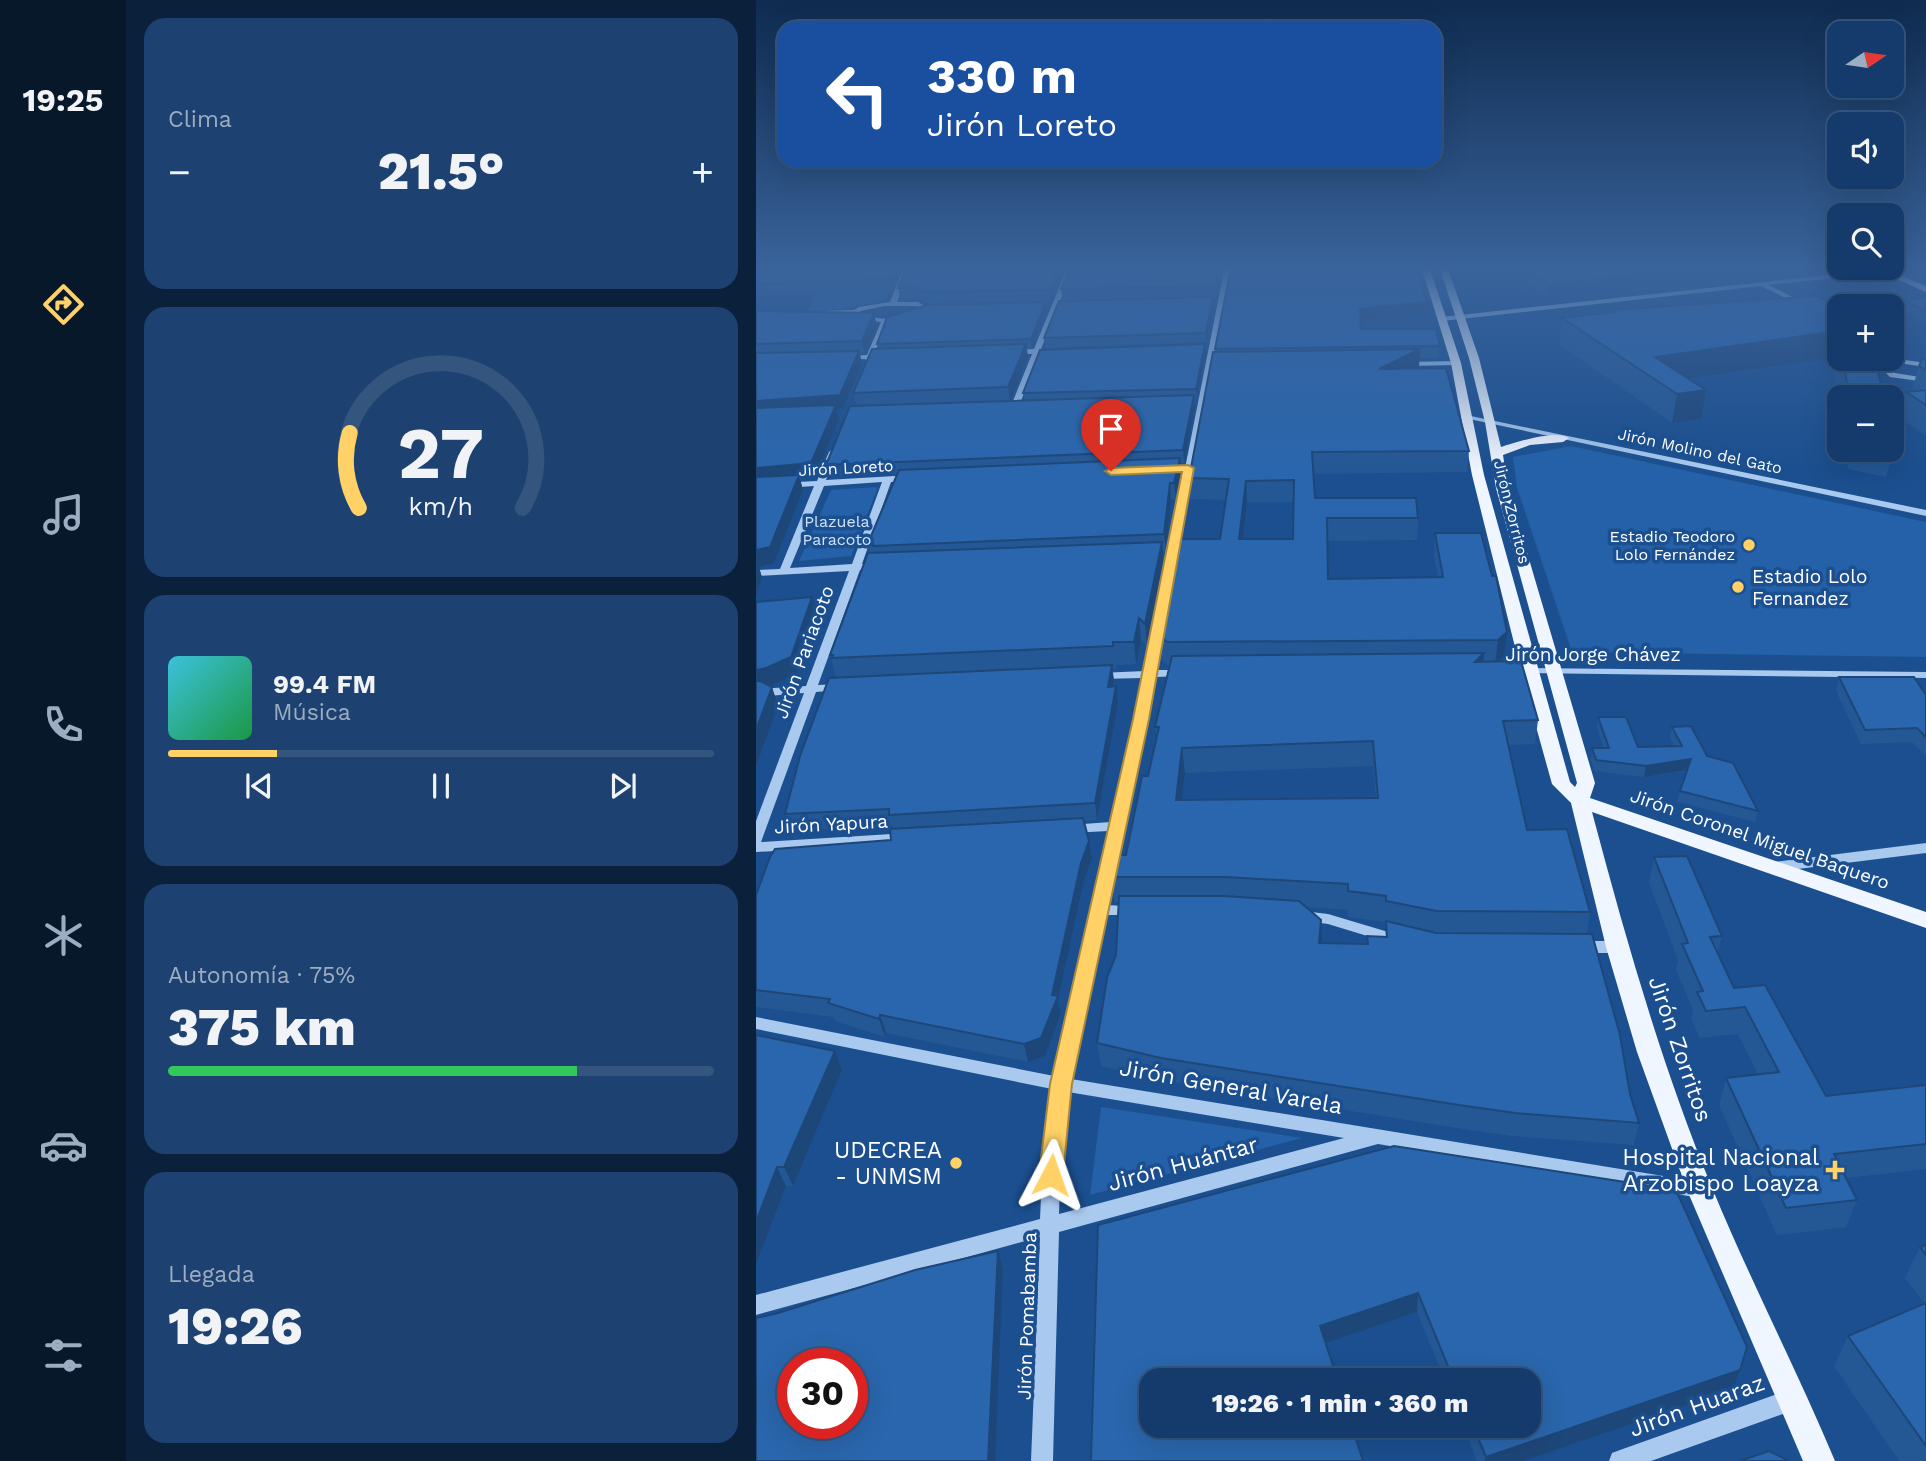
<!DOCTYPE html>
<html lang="es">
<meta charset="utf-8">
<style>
:root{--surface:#143b6b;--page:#1d4271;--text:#f1f3f6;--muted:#9dadc1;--line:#33557e;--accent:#ffd166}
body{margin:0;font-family:"Work Sans",sans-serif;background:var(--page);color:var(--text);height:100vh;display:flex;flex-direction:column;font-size:26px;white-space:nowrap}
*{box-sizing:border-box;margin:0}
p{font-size:23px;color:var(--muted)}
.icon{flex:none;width:38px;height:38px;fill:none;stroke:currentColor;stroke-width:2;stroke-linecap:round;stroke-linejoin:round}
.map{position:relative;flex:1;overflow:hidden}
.details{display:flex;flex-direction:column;gap:18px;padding:18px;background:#0b203b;width:630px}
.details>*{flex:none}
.hud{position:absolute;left:21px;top:21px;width:665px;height:147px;border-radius:21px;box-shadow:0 7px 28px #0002,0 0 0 2px var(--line);background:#1a4fa0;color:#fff;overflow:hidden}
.needle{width:46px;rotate:77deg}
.buttons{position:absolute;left:1071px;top:21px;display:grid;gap:14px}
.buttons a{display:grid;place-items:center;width:77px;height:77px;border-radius:14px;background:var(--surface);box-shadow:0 7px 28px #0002,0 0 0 2px var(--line);font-size:35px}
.speed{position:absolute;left:21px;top:1348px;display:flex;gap:14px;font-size:35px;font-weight:700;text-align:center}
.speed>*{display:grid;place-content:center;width:91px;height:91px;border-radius:50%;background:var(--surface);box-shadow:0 7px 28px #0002,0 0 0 2px var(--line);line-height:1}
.speed .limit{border:10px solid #d22;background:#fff;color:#111}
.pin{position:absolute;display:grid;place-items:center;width:60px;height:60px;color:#fff;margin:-72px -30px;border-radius:50% 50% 50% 0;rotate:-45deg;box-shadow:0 0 7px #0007}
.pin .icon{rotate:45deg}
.me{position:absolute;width:77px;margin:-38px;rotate:4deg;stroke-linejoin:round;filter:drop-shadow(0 0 5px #0008)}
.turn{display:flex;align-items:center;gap:24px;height:147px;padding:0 35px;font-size:32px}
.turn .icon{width:91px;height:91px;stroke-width:2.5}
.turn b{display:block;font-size:49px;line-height:60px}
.big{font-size:52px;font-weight:800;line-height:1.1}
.details .tile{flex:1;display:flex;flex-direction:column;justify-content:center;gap:10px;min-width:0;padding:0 24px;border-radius:21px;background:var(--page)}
.details .dial{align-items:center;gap:0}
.dial svg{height:182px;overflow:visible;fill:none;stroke:var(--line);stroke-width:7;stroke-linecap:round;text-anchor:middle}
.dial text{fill:var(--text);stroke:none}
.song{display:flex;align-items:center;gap:21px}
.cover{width:84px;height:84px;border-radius:10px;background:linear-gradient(135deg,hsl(190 70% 55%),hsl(140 70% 35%))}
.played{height:7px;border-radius:4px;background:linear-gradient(90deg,var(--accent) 20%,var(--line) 20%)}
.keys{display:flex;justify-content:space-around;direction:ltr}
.heat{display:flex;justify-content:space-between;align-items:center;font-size:38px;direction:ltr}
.charge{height:10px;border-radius:5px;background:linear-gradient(90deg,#34c759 75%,var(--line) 0)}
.trip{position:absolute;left:383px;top:1368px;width:402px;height:70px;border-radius:21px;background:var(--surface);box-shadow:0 7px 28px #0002,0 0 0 2px var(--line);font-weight:800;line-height:70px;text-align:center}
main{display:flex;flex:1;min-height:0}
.tab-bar{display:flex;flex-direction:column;width:126px;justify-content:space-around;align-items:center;background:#08182b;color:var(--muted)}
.tab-bar .icon{width:49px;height:49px}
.tab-bar .active{color:var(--accent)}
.tab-bar b{font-size:32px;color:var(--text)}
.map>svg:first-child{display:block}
.green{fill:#2461a8}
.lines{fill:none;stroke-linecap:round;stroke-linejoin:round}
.minor{fill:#a9c9ee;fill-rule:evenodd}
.major{fill:#f0f6ff;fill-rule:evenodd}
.wall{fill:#245895;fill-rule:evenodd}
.shaded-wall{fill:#1d4779}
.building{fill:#2a66ad;stroke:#1d4779;stroke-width:2;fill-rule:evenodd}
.route{fill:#ffd166;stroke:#a68842;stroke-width:2}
.poi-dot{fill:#ffd166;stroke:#1b4f8f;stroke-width:2.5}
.labels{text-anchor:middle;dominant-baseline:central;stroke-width:7;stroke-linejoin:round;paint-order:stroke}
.far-street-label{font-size:16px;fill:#fff;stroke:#1b4f8f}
.far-park-label{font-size:16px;fill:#cfe3fa;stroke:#1b4f8f}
.far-poi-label{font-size:16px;fill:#fff;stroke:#1b4f8f;text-anchor:end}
.poi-label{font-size:19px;fill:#fff;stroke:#1b4f8f;text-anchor:start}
.street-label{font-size:19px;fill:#fff;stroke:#1b4f8f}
.near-street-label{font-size:23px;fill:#fff;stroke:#1b4f8f}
.near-poi-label{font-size:23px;fill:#fff;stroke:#1b4f8f;text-anchor:end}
</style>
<main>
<nav class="tab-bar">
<b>19:25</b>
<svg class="icon active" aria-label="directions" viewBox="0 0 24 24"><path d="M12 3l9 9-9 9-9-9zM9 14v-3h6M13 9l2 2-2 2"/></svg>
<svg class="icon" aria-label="music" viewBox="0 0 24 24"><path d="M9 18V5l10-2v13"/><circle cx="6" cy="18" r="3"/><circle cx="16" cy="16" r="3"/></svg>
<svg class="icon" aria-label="phone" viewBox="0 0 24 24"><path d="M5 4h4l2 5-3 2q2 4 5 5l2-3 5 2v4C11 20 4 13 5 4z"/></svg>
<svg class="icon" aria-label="climate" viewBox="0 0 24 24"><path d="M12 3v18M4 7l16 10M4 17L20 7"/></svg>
<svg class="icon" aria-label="car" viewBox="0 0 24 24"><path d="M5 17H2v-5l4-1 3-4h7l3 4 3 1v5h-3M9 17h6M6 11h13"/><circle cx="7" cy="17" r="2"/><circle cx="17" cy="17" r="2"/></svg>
<svg class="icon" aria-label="filters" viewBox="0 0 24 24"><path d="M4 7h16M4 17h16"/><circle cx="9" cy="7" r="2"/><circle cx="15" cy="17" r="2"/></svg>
</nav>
<section class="details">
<div class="tile"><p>Clima</p>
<div class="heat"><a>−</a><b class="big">21.5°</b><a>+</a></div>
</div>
<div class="tile dial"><svg viewBox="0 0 100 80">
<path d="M14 69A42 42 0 1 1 86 69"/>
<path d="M14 69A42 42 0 0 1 10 36" stroke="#ffd166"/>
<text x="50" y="56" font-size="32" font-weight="700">27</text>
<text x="50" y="72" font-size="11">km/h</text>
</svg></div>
<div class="tile">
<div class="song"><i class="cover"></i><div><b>99.4 FM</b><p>Música</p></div></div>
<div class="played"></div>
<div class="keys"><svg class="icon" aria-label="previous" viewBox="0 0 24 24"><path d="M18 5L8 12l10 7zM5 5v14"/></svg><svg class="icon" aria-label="pause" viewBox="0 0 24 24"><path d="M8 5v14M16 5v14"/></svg><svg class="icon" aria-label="next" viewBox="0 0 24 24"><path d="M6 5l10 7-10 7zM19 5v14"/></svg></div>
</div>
<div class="tile"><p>Autonomía · 75%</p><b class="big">375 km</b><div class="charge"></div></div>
<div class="tile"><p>Llegada</p><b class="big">19:26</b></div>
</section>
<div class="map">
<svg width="1170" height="1461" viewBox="0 0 1170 1461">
<rect width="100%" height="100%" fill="#1b4f8f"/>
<g class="green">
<path d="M132,290L127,301L88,309L51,311L60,294Z"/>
<path d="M815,446L1170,522V657L816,652L761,488L757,457Z"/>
<path d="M122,487L95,556L43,561L75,490Z"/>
<path d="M345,1107L546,1138L334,1195Z"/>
</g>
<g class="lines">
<g class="minor">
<path d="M148,266H154L141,302H162L174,309L158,318L132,322L118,354H129L133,356L132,358L116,359L112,362L109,359L85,360V356H88L111,355L125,322L103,319L95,314L64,315L61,313L64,311L98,310L103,307L134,302ZM128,306H161L166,309C148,320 122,322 102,313L105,311Z"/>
<path d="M312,266H318L285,349H297L301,351L297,353H284L263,406L256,408L255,406L276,354H256L252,352L256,350L278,349Z"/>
<path d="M469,266H475L400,670H426L432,673L426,676L399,677L351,905L383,907L385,911L383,915H349L315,1079L944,1182L951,1184L953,1190L951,1196L944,1198L622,1144L303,1232L297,1461H275L284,1237L0,1315V1295L284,1219L287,1150L296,1089L0,1029V1017L298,1076L353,831L313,833L308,832L306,829L308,826L313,825L355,822L387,678L343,679L337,676L343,673L389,671ZM312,1092L588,1138L303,1214L305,1150Z"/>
<path d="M1155,266H1170V268L1013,285L1048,303L1049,304L1046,306L1005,286L686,321L683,319L686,317Z"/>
<path d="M1142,359L1170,363V367L1142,363L1132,367L1139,373L1170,378V382L1134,377L1123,366Z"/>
<path d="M703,361V365H700L649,366L645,364L649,362Z"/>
<path d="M710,415L1170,510V516L713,419H710Z"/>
<path d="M77,449L81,452L70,480L156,475L160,478L156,481L135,482L106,564L122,563L127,566L122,569L104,570L62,685L83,684L89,687L83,690L60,692L5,842L152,833L157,835L159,838L157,841L152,843L0,852V821L48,693L0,697V689L50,686L93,571L0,576V570L24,569L58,486L0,490V484L61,481L73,452ZM126,482L96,564L34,568L68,486Z"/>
<path d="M766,668L1170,672V678L762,673L760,671L762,669Z"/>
<path d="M1170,843V853L1017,872L1012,870L1010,867L1012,864L1017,862Z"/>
<path d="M547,911L572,914L649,937L652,941L649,945L644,946L572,924L542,920L540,916L542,912Z"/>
<path d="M823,941H861L866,943L869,947L866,951L861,953H823L818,951L815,947L818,943Z"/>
<path d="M1035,1389L1043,1392L1046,1400L1043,1408L1035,1411L895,1461H853L856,1453L864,1450Z"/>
</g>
<g class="major">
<path d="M665,266H673L705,363L728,475L814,782L819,787L821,783L740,488L729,422L713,358L683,266H691L723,358L745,447C761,442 800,429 813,438L807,442L774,445L747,455L752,488L839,783L834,798L1170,912V928L836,812C870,940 906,1067 957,1190C995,1282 1041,1370 1079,1461H1047L931,1190L881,1052L850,947L815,803L796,784L769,687L716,475L695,363Z"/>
<path d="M1115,268H1126L1170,286V292Z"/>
</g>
</g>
<g class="wall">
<path d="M0,266H146L140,267L142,275L136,290L0,296Z"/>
<path d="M309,266L295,301L173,304L162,299H145L142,288Z"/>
<path d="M465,266L460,297L457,298L458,307L451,342L289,348L288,338L307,301L305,289Z"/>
<path d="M761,266H858L875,276L874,285L791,293L760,273Z"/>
<path d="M1170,297V323L1145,310L1148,300Z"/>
<path d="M671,302V313L605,321V329L684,346L683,358H663V368L713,451L711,472L557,474L559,498L662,518L661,540L571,541L572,579L682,577L678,556L679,533H725L748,656L743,662L782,720L779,744L752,745L771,830L834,912L831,934L874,1094L883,1123L878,1145L756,1136L701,1128L408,1081L345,1066L341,1043L360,955L363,902H359L355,877L370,855L392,776L401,737L399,727L414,667L405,659L402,634L464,539L470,500L434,499L433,478L459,349ZM491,502H537V539H487ZM617,766L620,798L425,800L429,773ZM550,907L592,910V917L629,922L630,937L611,936V944L565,943Z"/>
<path d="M1083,307V359H1119L1128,397H1083V409L1076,358L933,379L945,419L916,423L803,344L806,318L855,313V310Z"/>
<path d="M0,311L121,326L109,353L104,354L106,364L87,408L81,409L83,419L59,478L44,479L47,490L18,563L3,567L6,578L0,597Z"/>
<path d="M291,311L276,348L271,349L272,358L254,401H268L267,393L450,352L441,397H438L439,407L428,462L424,463L425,474L420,499H415L410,551L407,552L408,563L391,646L385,640L380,664L360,665V669H356L358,681L357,687L360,686L362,703L341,820L328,821L336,858L328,880L302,1000L305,1014L289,1056L272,1062L130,1033L129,1037L79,1021L77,1017L0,1007V895L135,840L137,829V826L35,831L29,814L80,677L74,655L114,553L112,543L141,474L73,477L70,465L101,406L97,393L122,349L121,344Z"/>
<path d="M1170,360V436L1143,417L1150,392L1157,391L1156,390L1163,366Z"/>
<path d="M1136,433L1139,446L1130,477L1092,469L1089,450H1136Z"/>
<path d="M1083,677L1170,695V756L1156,742L1105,744L1080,691Z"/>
<path d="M842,717L882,747L918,746L914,738L916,727L951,756L1002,811L999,822L921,802L924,791L931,771L888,777L838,771L835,759L836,748H848L841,728Z"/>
<path d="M898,857L966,936L961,953L978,988L1070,1096L1170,1085V1169L1090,1178L1101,1200L1090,1227L1021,1235L963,1105L970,1078L1002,1074L982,1034L944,1038L935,1019L937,1010L920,970L922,960L893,883Z"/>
<path d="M0,1035L79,1051L86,1070L37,1186H30L0,1264Z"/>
<path d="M638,1146L984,1370L977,1389L768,1461H721L707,1426H774V1381H689L661,1312L570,1343L335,1461Z"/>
<path d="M1170,1245V1461H1143L1078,1366L1092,1336L1168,1303L1149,1278L1164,1247Z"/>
</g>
<g class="shaded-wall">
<path d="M139,266H140L142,275L136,290L133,279Z"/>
<path d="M303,266H309L295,301L294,290Z"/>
<path d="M463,266H465L460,297L459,286Z"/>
<path d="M968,266H997L967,269Z"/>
<path d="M1062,266H1083L1061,269Z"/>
<path d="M875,276L874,285L791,293L792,284Z"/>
<path d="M457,297L458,307L451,342L450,333Z"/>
<path d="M290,302L291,311L276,348L275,339Z"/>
<path d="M671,302V313L604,321V309Z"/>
<path d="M118,313L121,326L109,353L106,341Z"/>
<path d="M1082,331L1076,358L905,383L899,357Z"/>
<path d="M270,344L272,358L254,401L252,387Z"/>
<path d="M449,344L450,352L441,397L440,389Z"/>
<path d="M664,349L663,368L623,369Z"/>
<path d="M103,351L106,364L87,408L81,409L83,419L59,478L44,479L47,490L18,563L3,567L6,578L0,597V401Z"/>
<path d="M950,390L945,419L916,423L921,394Z"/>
<path d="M438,395L439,407L428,462L427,450Z"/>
<path d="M424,458L425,474L420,499L418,483Z"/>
<path d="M490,481L491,502L484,562L483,539Z"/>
<path d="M414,483L415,499L410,551L408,534Z"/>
<path d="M406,542L408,563L391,646L389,624Z"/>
<path d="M56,597L61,614L40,674L16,685L0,688V670Z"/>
<path d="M383,618L385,640L380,664L378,642Z"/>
<path d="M751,632L748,656L739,664L742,640Z"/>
<path d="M728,653L726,677L719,662Z"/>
<path d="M356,665L358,681L354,703L352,687Z"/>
<path d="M360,686L362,703L341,820L339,803Z"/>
<path d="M16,687L22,705L0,766V730Z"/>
<path d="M426,748L429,773L422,826L420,800Z"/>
<path d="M935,759L932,770L888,777L890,766Z"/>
<path d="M333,841L336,858L328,880L302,1000L305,1014L289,1056L272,1062L268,1044L296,995L325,863Z"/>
<path d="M565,920L566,941L563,965V943Z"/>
<path d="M124,1015L130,1033L129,1037L123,1019Z"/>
<path d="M79,1051L86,1070L37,1186L28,1167Z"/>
<path d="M21,1167L30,1186L0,1264V1222Z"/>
<path d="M242,1251L247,1270L239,1461H232Z"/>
<path d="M662,1293L661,1312L564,1345V1326Z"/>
<path d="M984,1370L977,1389L768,1461H729L730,1457Z"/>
</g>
<g class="building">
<path d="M64,266H139L133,279L0,284V268Z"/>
<path d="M151,266H303L294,290L170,292L160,288H142Z"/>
<path d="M315,266H463L459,286L305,289Z"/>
<path d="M765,266H858L875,276L792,284Z"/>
<path d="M662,271L671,302L604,309L605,329H680L684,346L459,349L474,272Z"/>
<path d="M1061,296L1083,307V338L1082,331L899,357L950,390L921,394L806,318L858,312L855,310Z"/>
<path d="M457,297L450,333L288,338L303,301Z"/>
<path d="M1170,297V311L1148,300Z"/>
<path d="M290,302L275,339L121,344L131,317L171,305Z"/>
<path d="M0,311L118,313L106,341L0,344Z"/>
<path d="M270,344L252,387L97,393L116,349Z"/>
<path d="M449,344L440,389L267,393L284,350Z"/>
<path d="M664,349L623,369L690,368L713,451L556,452L559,498H660L662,518H571L572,579L687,577L679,533H725L736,576H740L751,632L742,640L411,642L402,634L421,539H464L473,479L433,478L457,352ZM538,480L537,539H483L490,481Z"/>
<path d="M103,351L84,395L0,401V353Z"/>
<path d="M1087,359H1119L1128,397H1093Z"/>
<path d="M1166,359L1170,360V370L1163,366Z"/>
<path d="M1170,390V405L1150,392Z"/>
<path d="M438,395L427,450L70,465L94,406Z"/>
<path d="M80,405L55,463L0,468V408Z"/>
<path d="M1136,433L1139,446L1136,445Z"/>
<path d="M424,458L418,483H414L408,534L117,546V543H112L143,470Z"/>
<path d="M43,475L14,547L0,550V477Z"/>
<path d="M406,542L389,624L383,618L378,642H357V646L76,658L77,655H74L112,553Z"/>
<path d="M56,597L35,657L10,668L0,670V602Z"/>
<path d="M728,653L719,662L765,661L782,720L747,721L771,830L811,829L834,912L681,911L630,901V896L592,891V884L470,877H355L361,855H370L386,776H392L403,727H399L416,656ZM617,741L622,798L420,800L426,748Z"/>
<path d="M356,665L352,687L360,686L339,803L133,815V809L29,814L44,756L73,678Z"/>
<path d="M1083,677H1158L1170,695V737L1161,728L1109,730Z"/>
<path d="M0,681H4L16,687L0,730Z"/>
<path d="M842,717H870L882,747L926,746L916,727L935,726L951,756L977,763L1002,811L924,791L935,759L890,766L840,760L836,748H853Z"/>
<path d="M327,818L333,841L325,863L296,995L302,996L285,1038L268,1044L124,1015L123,1019L72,1003L74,999L0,990V895L14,857L19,849L135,840L134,829Z"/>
<path d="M931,856L966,936L954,937L978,988L1009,985L1070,1096L1170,1085V1144L1078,1154L1101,1200L1030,1208L970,1078L1023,1072L989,1007L950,1011L941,992L947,991L926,944L932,943L898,857Z"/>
<path d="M363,896H469L543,901L565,920L563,943L612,944L611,936L631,937L630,921L680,933L836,934L864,1035L874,1094L883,1123L759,1113L703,1105L405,1058L341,1043L351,978L360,955Z"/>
<path d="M0,1035L79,1051L28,1167H21L0,1222Z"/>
<path d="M638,1146L920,1190L991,1347L984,1370L730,1457L717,1426H774V1381H698L662,1293L564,1326L582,1381H396V1426H596L607,1461H335L342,1225Z"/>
<path d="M1170,1245V1255L1164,1247Z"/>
<path d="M242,1251L232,1461H0V1318L22,1313L159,1270ZM37,1363H96V1423H37Z"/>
<path d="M1170,1303V1446L1092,1336Z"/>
<path d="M1013,1451L1033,1461H984Z"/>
</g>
<linearGradient id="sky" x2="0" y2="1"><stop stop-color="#0f2b4f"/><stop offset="0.57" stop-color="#39639b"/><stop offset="1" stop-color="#39639b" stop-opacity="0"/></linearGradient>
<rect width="1170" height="470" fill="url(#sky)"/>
<path class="route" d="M432,465L438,468L393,719L316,1084L307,1175L303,1182L295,1185L287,1182L283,1175L294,1084L377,719L426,472L355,475L349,471L355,468Z"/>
<g class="poi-dot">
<circle cx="993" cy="545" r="7"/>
<circle cx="982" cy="587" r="7"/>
<circle cx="200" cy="1163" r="7"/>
<path d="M1075.5 1159.5h7v7h7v7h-7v7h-7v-7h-7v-7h7z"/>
</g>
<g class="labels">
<g class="far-street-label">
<text transform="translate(944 451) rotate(12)">Jirón Molino del Gato</text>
<text transform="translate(90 468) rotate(-3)">Jirón Loreto</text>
<text transform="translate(756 512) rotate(76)">Jirón Zorritos</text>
</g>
<g class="far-park-label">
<text x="81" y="521">Plazuela<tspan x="81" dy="18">Paracoto</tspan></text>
</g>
<g class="far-poi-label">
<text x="979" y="536">Estadio Teodoro<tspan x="979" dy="18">Lolo Fernández</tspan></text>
</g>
<g class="poi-label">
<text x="996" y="576">Estadio Lolo<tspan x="996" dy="22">Fernandez</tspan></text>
</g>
<g class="street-label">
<text transform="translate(48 652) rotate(-70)">Jirón Pariacoto</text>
<text x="837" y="654">Jirón Jorge Chávez</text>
<text transform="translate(75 824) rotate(-3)">Jirón Yapura</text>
<text transform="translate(1004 839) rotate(19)">Jirón Coronel Miguel Baquero</text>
<text transform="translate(271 1316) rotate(-88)">Jirón Pomabamba</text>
</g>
<g class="near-street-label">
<text transform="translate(924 1049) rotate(71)">Jirón Zorritos</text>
<text transform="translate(475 1087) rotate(10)">Jirón General Varela</text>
<text transform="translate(427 1164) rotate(-15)">Jirón Huántar</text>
<text transform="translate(941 1406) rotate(-20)">Jirón Huaraz</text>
</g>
<g class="near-poi-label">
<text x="186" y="1150">UDECREA<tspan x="186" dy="26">- UNMSM</tspan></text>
<text x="1063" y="1157">Hospital Nacional<tspan x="1063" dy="26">Arzobispo Loayza</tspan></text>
</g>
</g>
</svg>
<div class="buttons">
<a><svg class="needle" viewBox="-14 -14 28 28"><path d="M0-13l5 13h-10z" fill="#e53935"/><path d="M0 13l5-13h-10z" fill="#9dadc1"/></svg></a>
<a><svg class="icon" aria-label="sound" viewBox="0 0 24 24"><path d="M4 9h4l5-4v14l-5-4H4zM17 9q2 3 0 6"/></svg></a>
<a><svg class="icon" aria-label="search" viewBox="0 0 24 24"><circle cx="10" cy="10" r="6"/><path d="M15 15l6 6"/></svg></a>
<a>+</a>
<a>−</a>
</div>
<div class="speed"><div class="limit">30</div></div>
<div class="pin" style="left:355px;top:471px;background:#d93025"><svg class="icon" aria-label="arrive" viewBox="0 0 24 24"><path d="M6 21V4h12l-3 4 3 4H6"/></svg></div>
<svg class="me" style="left:295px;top:1175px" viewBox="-20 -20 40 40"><path d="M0-17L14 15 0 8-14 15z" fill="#ffd166" stroke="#fff" stroke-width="4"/></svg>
<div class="trip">19:26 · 1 min · 360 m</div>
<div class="hud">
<div class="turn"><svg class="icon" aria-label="left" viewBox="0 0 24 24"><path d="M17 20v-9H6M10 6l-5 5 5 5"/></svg><div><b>330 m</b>Jirón Loreto</div></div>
</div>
</div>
</main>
